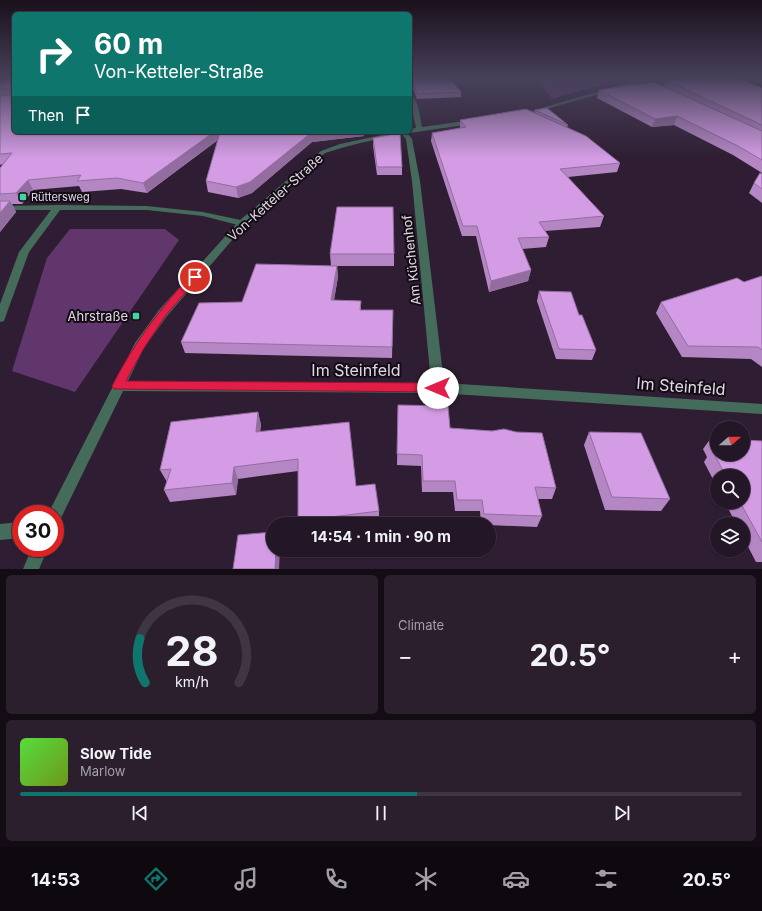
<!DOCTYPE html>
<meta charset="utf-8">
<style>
:root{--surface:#231626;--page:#2b1f2e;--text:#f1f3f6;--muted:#a39fa7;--line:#403543;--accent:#0f766e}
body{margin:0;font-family:Inter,sans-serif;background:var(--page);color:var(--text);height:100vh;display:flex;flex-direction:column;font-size:15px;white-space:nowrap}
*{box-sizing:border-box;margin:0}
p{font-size:13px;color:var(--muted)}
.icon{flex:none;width:22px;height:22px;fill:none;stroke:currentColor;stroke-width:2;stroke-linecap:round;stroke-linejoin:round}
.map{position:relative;height:569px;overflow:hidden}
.drawer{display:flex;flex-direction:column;gap:6px;padding:6px;background:#130c15;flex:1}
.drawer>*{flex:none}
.hud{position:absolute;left:12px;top:12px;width:400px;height:122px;border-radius:6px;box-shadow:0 1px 3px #0004,0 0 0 1px var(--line);background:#0f766e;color:#fff;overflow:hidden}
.needle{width:26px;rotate:70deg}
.controls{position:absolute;left:710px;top:421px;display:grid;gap:8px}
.controls a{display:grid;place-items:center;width:40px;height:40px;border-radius:50%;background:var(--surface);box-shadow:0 1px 3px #0004,0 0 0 1px var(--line);font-size:20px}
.speed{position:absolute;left:12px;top:505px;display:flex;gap:8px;font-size:20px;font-weight:700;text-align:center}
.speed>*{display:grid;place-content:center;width:52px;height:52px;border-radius:50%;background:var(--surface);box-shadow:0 1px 3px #0004,0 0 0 1px var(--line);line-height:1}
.speed .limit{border:6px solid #d22;background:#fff;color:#111}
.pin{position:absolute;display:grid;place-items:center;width:34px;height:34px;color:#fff;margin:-17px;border:2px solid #fff;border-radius:50%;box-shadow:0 1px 4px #0007}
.me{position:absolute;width:44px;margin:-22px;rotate:270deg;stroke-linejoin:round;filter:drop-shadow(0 0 3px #0008)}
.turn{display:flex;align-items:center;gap:14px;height:84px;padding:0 16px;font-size:18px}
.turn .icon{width:52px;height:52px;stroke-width:2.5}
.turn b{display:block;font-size:28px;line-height:34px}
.then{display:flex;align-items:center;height:38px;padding:0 16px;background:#0003;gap:8px;font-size:15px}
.big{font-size:30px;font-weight:700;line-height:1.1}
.drawer .widget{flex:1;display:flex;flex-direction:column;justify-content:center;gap:6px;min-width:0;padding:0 14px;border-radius:6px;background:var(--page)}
.drawer .dial{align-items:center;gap:0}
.dial svg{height:104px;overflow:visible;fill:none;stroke:var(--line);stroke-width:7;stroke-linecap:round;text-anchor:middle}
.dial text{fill:var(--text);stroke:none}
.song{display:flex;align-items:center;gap:12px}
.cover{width:48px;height:48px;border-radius:6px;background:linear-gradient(135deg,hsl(110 70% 55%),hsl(80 70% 35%))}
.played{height:4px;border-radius:2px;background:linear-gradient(90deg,var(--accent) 55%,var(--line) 55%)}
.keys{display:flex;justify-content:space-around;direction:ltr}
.heat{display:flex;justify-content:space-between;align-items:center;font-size:22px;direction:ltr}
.drawer .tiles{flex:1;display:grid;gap:6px;grid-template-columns:1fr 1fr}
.widget:last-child{grid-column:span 2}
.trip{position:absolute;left:266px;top:517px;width:230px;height:40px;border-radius:20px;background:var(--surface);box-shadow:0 1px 3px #0004,0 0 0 1px var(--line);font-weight:700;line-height:40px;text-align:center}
.dock{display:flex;height:64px;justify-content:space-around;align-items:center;background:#0e090f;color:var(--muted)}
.dock .icon{width:28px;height:28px}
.dock .on{color:var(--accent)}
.dock b{font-size:18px;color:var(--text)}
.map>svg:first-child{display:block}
.green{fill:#61366d}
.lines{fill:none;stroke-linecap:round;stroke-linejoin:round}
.path{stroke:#655568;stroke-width:1.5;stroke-dasharray:1.5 1.5;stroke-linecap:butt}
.minor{fill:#456c5b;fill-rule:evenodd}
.tertiary{fill:#456c5b;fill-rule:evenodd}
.wall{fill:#b586c4}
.shaded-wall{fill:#946da0}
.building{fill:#d39ce4;stroke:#946da0}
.route{fill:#e11d48;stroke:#92132f}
.poi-dot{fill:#40d4a1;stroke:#130c15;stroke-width:1.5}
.labels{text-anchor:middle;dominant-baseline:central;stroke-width:4;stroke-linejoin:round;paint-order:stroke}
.far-poi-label{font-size:11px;fill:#e1d6e4;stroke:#130c15;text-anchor:start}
.street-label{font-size:13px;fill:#e1d6e4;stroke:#130c15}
.poi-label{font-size:13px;fill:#e1d6e4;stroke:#130c15;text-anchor:end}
.near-street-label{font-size:16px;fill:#e1d6e4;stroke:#130c15}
</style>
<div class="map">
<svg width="762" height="569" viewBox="0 0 762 569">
<rect width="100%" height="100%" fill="#2f1e33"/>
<g class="green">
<path d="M533,79H620L552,99L541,84Z"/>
<path d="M70,229H165L179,240L75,392L12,371L47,258Z"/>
</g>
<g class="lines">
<path class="path" d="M540,79L551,89"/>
<g class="minor">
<path d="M643,79H649L639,82V80Z"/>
<path d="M400,132H406L412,139L420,181L444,383L762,404V414L438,393L118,391L114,389L112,386L114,383L118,381L431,383L412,181L406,139Z"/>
<path d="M58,205L147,206L203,212L245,221L246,223L242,226L203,216L147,210H60L29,252L5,318L4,321L0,322V304L19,252L51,210H0V206Z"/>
<path d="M21,522V538L0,540V524Z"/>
</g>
<g class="tertiary">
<path d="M639,80L644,81L522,116L517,115Z"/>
<path d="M410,94C419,100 420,117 422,127L472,120L475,122L472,124C423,131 373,137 325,153L245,225L167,316L144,348L60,520L55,523V514H48L50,510L135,343L159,310L239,221L321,151L340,144L396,132H410V129L416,128C414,117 410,105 410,94Z"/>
<path d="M32,548H48L39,569H23Z"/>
</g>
</g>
<g class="wall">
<path d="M0,79L364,136L312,142L252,193L238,198L208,192L206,181L218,140L147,193L121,189L82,192L79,186L33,190L22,204H12L16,212L0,232V168L3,164L0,165Z"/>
<path d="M410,79H450L461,92V97L417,99Z"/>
<path d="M659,79H748L744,81L762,88V173L733,155L674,125L652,127L597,98L599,90L664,86L665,81Z"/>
<path d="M535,110L568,125L567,127L620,163L617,172L568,177L604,216L600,227L545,231L549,237L546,247L522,249L531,270L528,281L489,292L476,236H462L431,141L432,133L460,128V120L535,113Z"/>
<path d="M373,138L402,167V175H377L373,146Z"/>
<path d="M762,174V203L749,193L754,183Z"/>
<path d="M330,254H394V266H331Z"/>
<path d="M337,266L338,277L334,300L361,301V310H393L392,358L185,353L181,342L242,302Z"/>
<path d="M762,276V367L751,359L682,357L656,313L661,302L744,282Z"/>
<path d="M539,291L596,350L592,360L556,359L537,301Z"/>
<path d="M398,405L450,428L556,488L552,499H538L542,516L537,527L489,525V524H481L480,511H455L453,492H422L421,466L397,465Z"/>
<path d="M258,412L261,425L260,431L356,486L379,511V523L370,524H299L298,521V471L238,479L236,495L170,502L164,490L167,482L160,470Z"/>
<path d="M589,432L670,499L661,511L605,510L584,445Z"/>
<path d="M711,438H717V454L762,441V562H756L743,537V524H736L725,502H743V476H717V487L704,462L707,457L703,449Z"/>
</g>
<g class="shaded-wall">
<path d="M0,79H9L0,86Z"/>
<path d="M737,79H748L734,86Z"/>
<path d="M677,116L674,125L652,127L655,119Z"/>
<path d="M214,132H223L224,135L147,193L143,183Z"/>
<path d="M320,132H364V136L312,142L252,193L238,198L236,187L311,133Z"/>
<path d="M28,180L33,190L22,204L16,193Z"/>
<path d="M10,201L16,212L0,232V213Z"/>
<path d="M337,266L338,277L332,311L331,300Z"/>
<path d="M531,270L528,281L489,292L491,281Z"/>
<path d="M258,412L261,425L259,444L256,432Z"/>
<path d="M234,467L238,479L236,495L232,483Z"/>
<path d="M276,550H280L279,569H275Z"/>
</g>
<g class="building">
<path d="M7,79H14V132H214L143,183L117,178L77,181L81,175L28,180L16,193L0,194V168L12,153L0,154V96L10,95L11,89H0V83Z"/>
<path d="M412,79H450L461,92L417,94Z"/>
<path d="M678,79H739L762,88V125L666,80Z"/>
<path d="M654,82L762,131V160L738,146L677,116L655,119L599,90Z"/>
<path d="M547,108L568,125L535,110Z"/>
<path d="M526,109L586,136L620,163L560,169L604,216L539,222L549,237L518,238L531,270L491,281L477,226H463L432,133L466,127L460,120Z"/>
<path d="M220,132H320L311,133L250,182L236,187L206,181Z"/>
<path d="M400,133L402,167H377L373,138Z"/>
<path d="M760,173L762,174V189L754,183Z"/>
<path d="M0,201H10L0,213Z"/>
<path d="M337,207H393L394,254H330Z"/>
<path d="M256,264L337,266L331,300L361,301L360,310H393L392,347L181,342L199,303L242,302Z"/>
<path d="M762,276V350L758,347L688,346L661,302L737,278L744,282Z"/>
<path d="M539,291L571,292L579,315H582L596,350L559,349Z"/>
<path d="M398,405L448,406L450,428L492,431L504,429L516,432L542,433L556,488L535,487L542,516L484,514L482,500H457L455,481H423L422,455L397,454Z"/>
<path d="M258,412L256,432L349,422L356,486L375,484L379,511L298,521V459L234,467L232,483L164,490L171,469L160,470L171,422Z"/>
<path d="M589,432L641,433L670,499L612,497Z"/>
<path d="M711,438H717V449Z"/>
<path d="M743,440L762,441V542L740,502H743V476H726L712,450H717V454H743Z"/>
<path d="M273,532V550H276L275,569H233L238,535Z"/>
</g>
<linearGradient id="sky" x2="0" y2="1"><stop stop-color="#1a101c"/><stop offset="0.5" stop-color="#47415b"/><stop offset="1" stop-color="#47415b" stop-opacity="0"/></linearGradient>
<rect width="762" height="158" fill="url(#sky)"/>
<path class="route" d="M195,274L199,277L166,315L144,348L126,381L438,383L442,385L444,388L442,391L438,392L114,389L112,386C134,343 159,310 191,275Z"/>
<g class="poi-dot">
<rect x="19" y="193" width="8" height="8" rx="2"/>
<rect x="132" y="312" width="8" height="8" rx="2"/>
</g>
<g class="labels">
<g class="far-poi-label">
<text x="31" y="197">Rüttersweg</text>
</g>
<g class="street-label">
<text transform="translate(275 197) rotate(-42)">Von-Ketteler-Straße</text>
<text transform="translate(411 260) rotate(-96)">Am Küchenhof</text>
</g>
<g class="poi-label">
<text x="128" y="316">Ahrstraße</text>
</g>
<g class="near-street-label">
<text x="356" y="370">Im Steinfeld</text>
<text transform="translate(681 386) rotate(4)">Im Steinfeld</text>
</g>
</g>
</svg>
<div class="controls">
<a><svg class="needle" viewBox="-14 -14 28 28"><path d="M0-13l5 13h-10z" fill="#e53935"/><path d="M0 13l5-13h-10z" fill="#a39fa7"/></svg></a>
<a><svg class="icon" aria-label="search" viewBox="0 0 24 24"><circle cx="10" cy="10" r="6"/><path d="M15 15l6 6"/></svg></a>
<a><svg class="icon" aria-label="layers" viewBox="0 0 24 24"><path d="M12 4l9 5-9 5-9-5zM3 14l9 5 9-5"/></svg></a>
</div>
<div class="speed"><div class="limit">30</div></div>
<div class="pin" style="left:195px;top:277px;background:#d93025"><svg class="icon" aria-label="arrive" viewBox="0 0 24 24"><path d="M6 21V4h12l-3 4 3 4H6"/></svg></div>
<svg class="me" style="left:438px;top:388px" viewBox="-20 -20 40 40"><circle r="19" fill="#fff"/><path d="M0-13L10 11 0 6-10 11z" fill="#e11d48"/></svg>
<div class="trip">14:54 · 1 min · 90 m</div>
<div class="hud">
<div class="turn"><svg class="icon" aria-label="right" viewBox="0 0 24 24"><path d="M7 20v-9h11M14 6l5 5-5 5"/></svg><div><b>60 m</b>Von-Ketteler-Straße</div></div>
<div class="then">Then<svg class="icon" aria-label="arrive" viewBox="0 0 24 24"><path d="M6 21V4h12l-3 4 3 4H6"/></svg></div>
</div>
</div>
<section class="drawer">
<div class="tiles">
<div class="widget dial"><svg viewBox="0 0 100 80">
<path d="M14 69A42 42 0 1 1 86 69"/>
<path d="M14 69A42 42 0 0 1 10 35" stroke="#0f766e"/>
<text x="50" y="56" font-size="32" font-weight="700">28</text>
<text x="50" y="72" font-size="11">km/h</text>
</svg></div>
<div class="widget"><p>Climate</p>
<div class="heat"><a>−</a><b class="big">20.5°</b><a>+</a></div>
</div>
<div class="widget">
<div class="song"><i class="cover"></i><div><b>Slow Tide</b><p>Marlow</p></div></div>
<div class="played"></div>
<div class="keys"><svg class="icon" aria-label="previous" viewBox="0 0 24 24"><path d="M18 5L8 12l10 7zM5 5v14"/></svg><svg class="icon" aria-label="pause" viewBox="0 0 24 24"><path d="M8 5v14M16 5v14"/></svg><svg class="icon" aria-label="next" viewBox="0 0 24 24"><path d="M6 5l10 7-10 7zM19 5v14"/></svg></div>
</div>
</div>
</section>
<nav class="dock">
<b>14:53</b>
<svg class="icon on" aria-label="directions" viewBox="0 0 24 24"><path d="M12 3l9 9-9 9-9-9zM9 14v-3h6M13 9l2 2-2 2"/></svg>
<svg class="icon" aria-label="music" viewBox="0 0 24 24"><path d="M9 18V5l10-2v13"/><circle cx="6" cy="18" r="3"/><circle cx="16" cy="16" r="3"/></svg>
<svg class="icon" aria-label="phone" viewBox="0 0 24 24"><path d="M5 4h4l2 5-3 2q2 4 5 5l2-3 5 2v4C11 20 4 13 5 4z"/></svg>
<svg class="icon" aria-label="climate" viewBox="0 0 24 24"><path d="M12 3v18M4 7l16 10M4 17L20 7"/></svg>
<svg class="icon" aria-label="car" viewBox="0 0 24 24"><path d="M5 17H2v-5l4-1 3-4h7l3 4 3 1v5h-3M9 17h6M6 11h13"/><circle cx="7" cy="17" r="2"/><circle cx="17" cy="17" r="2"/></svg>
<svg class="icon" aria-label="filters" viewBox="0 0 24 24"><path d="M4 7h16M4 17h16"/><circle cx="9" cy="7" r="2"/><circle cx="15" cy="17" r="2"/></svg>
<b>20.5°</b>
</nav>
